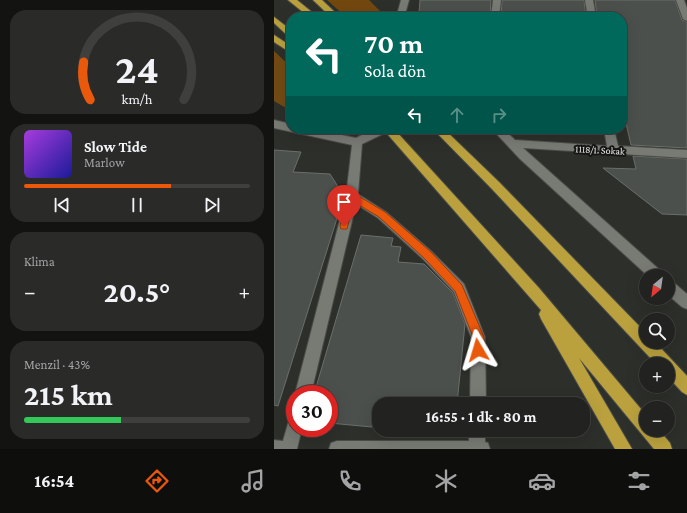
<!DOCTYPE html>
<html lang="tr">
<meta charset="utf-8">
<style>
:root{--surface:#222320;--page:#2a2b29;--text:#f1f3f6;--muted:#a2a4a5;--line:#3f403e;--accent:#ea580c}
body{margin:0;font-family:"Crimson Pro",serif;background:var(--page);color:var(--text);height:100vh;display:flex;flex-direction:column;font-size:15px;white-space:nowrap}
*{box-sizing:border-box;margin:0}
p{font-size:13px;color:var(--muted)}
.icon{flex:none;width:22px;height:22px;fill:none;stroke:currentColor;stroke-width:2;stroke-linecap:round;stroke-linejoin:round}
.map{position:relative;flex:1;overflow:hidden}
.side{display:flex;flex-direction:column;gap:10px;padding:10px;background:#131312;width:274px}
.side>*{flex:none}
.hud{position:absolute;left:12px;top:12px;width:341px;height:122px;border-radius:16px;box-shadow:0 4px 16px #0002,0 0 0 1px var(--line);background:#00695c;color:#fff;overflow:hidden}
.needle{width:26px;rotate:209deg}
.fabs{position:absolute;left:365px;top:269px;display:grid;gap:8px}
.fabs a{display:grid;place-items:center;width:36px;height:36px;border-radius:50%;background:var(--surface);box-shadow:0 4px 16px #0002,0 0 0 1px var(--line);font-size:20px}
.speed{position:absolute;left:12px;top:385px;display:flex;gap:8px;font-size:20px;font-weight:700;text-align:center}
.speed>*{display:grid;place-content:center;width:52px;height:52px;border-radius:50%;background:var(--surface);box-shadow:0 4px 16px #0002,0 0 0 1px var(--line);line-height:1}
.speed .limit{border:6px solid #d22;background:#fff;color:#111}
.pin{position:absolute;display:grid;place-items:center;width:34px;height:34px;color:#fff;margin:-41px -17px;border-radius:50% 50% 50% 0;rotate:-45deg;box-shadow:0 0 4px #0007}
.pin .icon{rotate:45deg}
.me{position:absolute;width:44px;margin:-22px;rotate:353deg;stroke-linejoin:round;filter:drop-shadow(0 0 3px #0008)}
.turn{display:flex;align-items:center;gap:14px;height:84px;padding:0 12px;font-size:18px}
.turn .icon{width:52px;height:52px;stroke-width:2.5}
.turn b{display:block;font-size:28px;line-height:34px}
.lanes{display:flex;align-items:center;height:38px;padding:0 12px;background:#0003;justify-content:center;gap:20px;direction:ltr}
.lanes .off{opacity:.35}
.big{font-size:30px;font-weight:700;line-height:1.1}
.side .card{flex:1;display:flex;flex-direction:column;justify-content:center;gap:6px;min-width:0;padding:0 14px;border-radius:16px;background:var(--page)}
.side .dial{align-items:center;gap:0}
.dial svg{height:104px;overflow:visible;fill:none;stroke:var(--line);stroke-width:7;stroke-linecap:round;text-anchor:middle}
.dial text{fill:var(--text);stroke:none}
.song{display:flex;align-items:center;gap:12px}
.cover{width:48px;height:48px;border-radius:6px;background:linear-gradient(135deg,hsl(280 70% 55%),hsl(240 70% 35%))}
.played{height:4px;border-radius:2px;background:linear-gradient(90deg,var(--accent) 65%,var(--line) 65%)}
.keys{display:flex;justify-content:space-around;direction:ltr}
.heat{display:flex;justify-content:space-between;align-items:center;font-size:22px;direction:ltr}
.charge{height:6px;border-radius:3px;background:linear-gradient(90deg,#34c759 43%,var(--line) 0)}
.trip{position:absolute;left:98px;top:397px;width:218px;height:40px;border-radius:16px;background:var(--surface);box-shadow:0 4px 16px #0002,0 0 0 1px var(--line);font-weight:700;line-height:40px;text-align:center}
.tabs{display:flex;height:64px;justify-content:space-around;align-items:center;background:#0e0e0d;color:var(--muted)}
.tabs .icon{width:28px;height:28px}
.tabs .selected{color:var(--accent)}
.tabs b{font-size:18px;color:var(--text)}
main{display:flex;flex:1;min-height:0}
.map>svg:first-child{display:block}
.green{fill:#734a14}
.forest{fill:#72480f}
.building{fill:#4c504c;stroke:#6b6f6b}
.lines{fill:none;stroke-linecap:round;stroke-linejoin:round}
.minor-casing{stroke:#4b4c48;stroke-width:2}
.highway-casing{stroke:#4b4c48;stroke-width:2}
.minor{fill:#787a74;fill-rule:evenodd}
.highway{fill:#baa13e;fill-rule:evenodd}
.route{fill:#ea580c;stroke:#983908}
.labels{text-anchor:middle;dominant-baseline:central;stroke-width:4;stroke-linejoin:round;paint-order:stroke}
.street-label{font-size:10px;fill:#f1f2ef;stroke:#161614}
</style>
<main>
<section class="side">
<div class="card dial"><svg viewBox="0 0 100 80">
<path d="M14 69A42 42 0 1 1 86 69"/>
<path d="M14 69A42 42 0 0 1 9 40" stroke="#ea580c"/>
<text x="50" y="56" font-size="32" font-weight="700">24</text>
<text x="50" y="72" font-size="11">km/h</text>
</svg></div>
<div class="card">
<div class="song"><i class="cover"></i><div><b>Slow Tide</b><p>Marlow</p></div></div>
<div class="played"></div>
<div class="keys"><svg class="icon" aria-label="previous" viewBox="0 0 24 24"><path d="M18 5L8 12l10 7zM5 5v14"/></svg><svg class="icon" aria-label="pause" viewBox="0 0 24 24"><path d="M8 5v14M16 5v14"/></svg><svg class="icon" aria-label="next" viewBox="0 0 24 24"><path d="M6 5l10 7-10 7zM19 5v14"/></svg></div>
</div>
<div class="card"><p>Klima</p>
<div class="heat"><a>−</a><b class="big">20.5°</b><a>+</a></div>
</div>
<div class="card"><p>Menzil · 43%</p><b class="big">215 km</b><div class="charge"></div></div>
</section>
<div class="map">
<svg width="413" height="449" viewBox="0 0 413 449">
<rect width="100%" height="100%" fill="#2d2f2a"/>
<path class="green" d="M0,51L17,67V111L0,101Z"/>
<path class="forest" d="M53,0H95L112,17H72Z"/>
<g class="building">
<path d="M146,0H217L216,17H180V15L145,13Z"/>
<path d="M228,0H310L312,17H227Z"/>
<path d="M321,0H401L408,20L413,22V148L357,145L348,106V17H323Z"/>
<path d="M0,150L27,152L19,172L56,174L70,196L4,406L0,405Z"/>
<path d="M359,156L413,159V215L388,214L329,168L362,169Z"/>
<path d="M87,235L119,238L117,246L127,247L124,262L150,264L179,293L191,324L183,404H103L98,427L55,423V394H40Z"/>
</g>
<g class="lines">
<g class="minor-casing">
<g id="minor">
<path d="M127,0H135L132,11L134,17H126L124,11Z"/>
<path d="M219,0H227L225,17H217Z"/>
<path d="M311,0H319L322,17H314Z"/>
<path d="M402,0H410L413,8V21L409,19Z"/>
<path d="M0,120L17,124V129H38L82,138L100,129H114L113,132L88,144L84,194L112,212L157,251L190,284L211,337L212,404H196L197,337L180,292L149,259L104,218L82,204L37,394H21L72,196L78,145L0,128Z"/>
<path d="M218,129H229L241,140L333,146L330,129H340L344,146L413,150V158L249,148L388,272L390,276H374L246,159Z"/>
<path d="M394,280L399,282L413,294V309L408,307L394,295Z"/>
<path d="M21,418V428H28L23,449H0V440L9,441L15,420Z"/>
<path d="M195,430H211V442L214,443L216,449H55L57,443L63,441H195Z"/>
</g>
</g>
<g class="highway-casing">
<g id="highway">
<path d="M14,0H23L44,17H35Z"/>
<path d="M39,0H48L66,17H57Z"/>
<path d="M0,17L17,30V36H14L0,23Z"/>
<path d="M0,35L17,46V53L0,42Z"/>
<path d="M109,129H120L265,288L372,415V430H385L396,443L398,449H380L305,358L358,449H341L267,319L265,314L267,310Z"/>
<path d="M159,129H170L225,182L372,333V342H381L413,376V395L408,392L394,377V364H382L217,188Z"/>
</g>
</g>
<use href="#minor" class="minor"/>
<use href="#highway" class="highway"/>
</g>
<path class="route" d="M78,192L111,212L157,252L188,285L210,337V350L208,354L204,356L200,354L199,350V337L181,291L150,258L105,217L80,202L73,229H67L66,226L73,196Z"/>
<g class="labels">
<g class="street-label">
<text transform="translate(326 150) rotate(3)">1118/1. Sokak</text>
</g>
</g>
</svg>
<div class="fabs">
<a><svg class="needle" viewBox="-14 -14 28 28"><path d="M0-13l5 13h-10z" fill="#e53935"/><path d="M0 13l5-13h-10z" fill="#a2a4a5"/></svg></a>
<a><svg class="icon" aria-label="search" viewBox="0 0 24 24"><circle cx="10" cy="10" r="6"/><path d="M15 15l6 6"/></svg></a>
<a>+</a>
<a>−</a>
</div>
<div class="speed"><div class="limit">30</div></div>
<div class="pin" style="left:70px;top:226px;background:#d93025"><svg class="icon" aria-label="arrive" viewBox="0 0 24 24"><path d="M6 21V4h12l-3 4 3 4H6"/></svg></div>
<svg class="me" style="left:204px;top:350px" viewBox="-20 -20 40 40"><path d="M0-17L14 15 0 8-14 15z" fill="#ea580c" stroke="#fff" stroke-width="4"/></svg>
<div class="trip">16:55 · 1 dk · 80 m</div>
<div class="hud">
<div class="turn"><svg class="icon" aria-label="left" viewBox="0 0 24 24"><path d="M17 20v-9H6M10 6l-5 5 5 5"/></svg><div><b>70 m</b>Sola dön</div></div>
<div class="lanes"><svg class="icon" aria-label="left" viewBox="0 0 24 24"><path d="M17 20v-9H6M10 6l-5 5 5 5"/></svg><svg class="icon off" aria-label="ahead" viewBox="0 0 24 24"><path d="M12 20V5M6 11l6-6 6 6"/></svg><svg class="icon off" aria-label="right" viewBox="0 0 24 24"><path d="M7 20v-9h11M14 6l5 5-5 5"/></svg></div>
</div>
</div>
</main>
<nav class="tabs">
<b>16:54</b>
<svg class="icon selected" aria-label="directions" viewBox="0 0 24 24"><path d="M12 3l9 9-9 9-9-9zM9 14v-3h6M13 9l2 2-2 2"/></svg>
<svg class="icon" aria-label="music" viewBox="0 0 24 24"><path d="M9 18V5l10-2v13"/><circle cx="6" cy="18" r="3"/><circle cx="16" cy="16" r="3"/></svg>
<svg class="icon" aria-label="phone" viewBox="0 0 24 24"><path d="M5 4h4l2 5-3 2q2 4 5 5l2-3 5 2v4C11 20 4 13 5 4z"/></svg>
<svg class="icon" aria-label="climate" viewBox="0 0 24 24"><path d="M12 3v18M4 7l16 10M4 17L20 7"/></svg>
<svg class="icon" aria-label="car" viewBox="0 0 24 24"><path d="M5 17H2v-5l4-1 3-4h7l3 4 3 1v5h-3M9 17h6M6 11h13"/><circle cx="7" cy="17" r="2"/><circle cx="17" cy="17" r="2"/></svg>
<svg class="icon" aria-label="filters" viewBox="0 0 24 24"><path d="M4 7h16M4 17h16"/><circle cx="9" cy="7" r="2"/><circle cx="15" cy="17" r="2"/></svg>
</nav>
